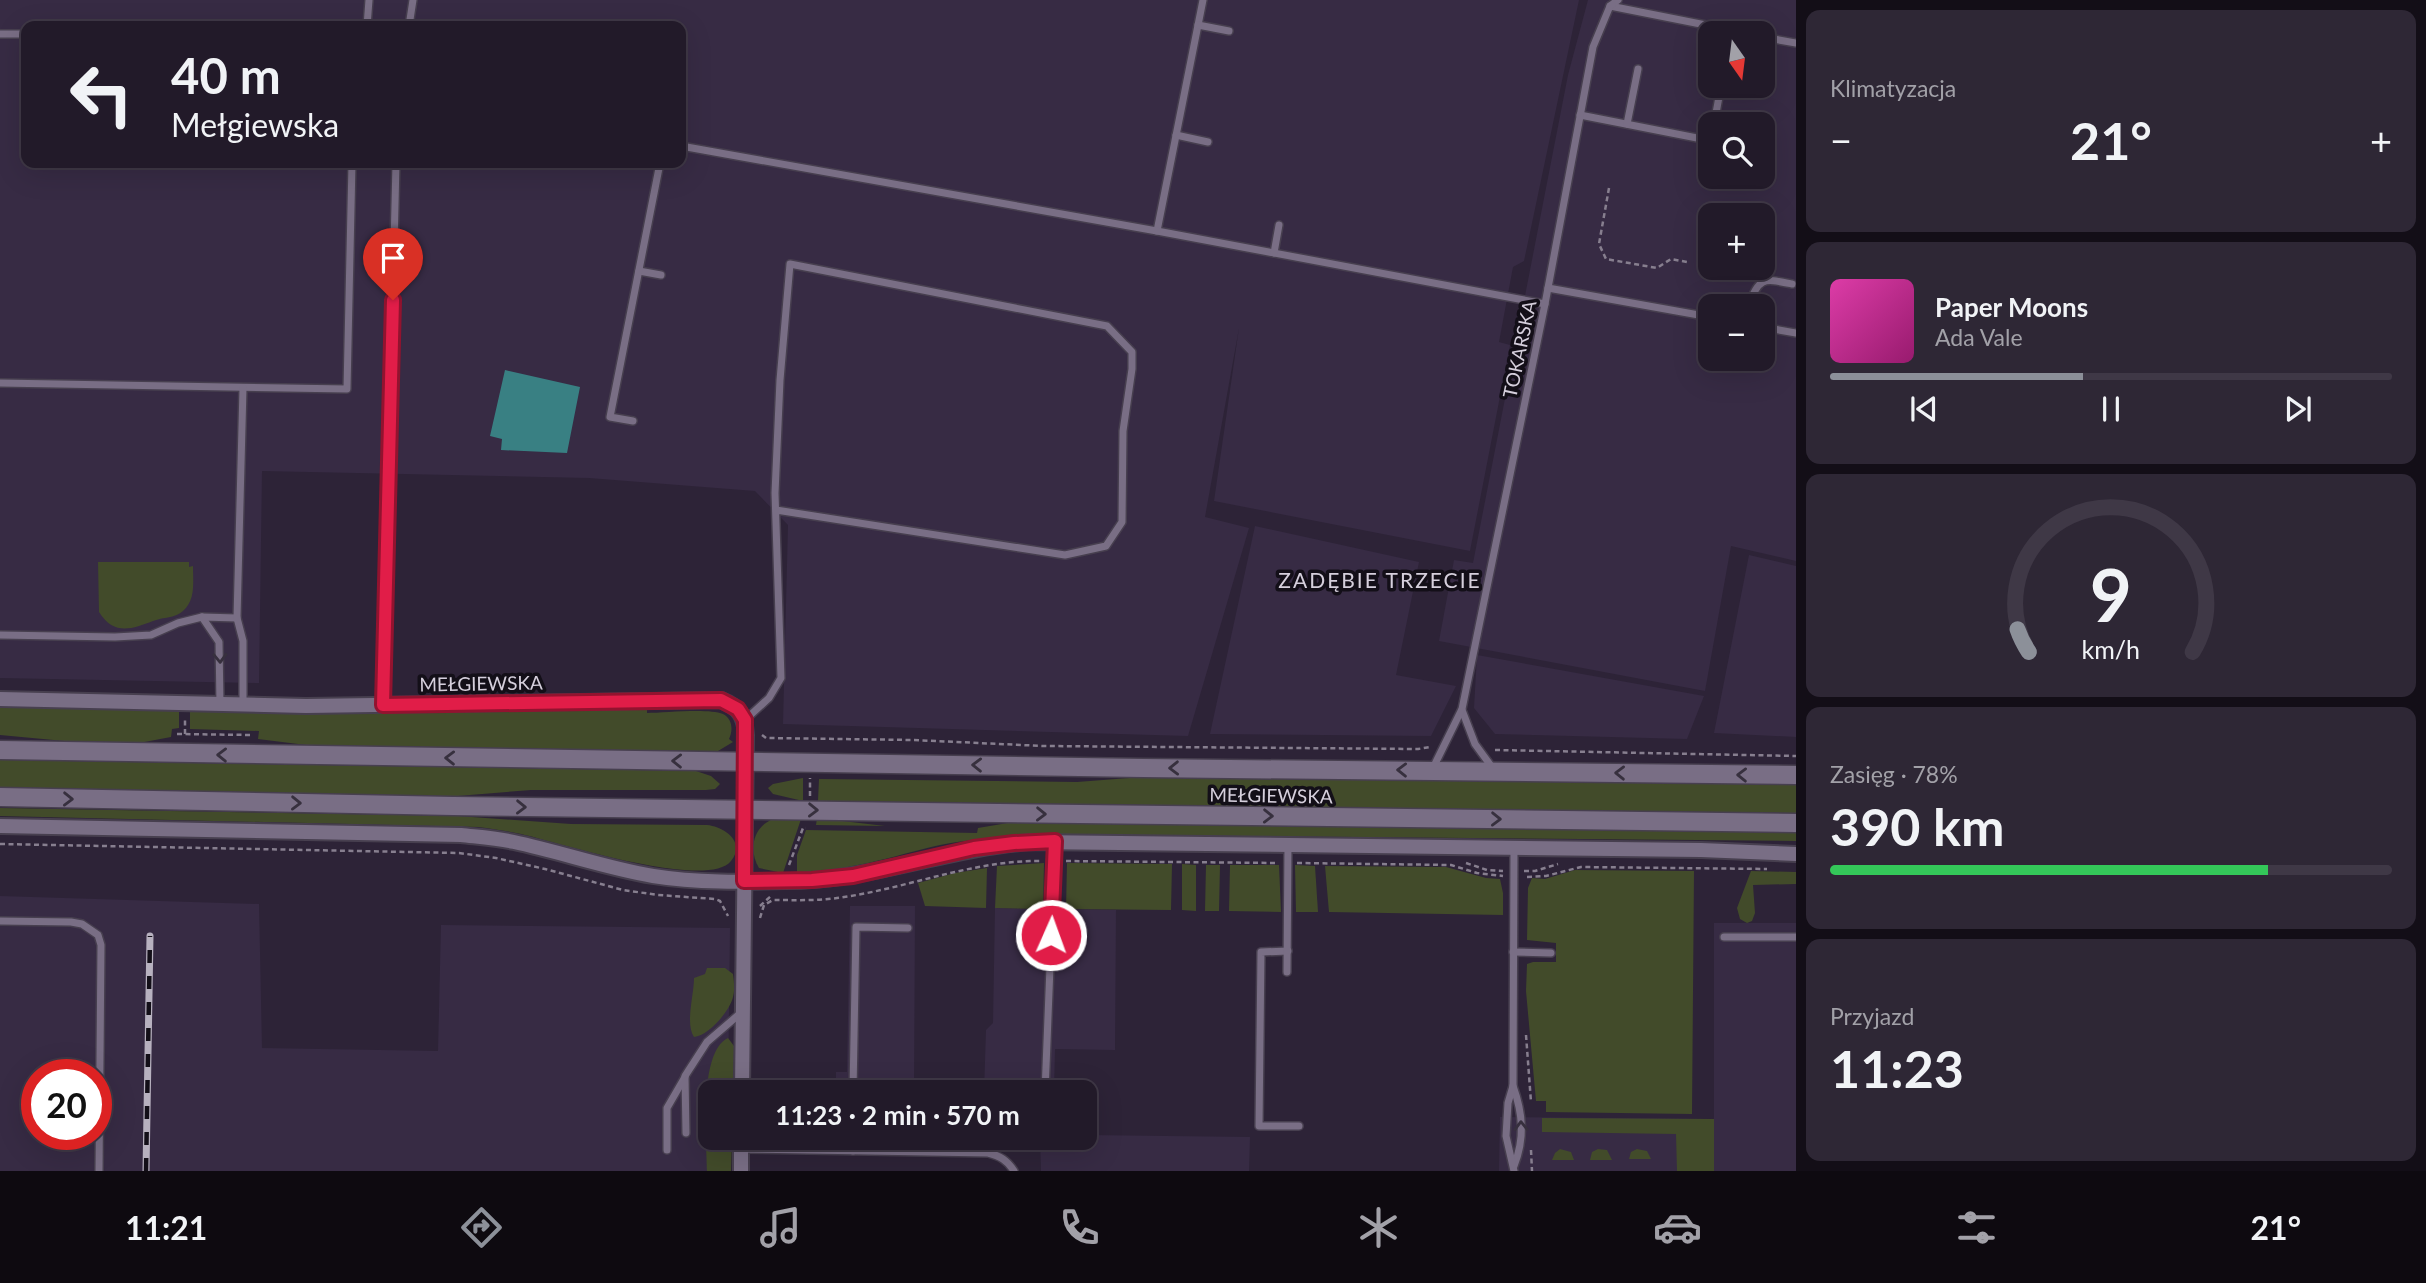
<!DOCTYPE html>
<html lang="pl">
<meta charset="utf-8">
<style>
:root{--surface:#221a29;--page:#2e2735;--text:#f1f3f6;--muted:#a2a1a8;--line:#3f3846;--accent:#8c9099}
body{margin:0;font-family:Lato,sans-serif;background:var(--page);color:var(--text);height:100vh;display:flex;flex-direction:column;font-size:26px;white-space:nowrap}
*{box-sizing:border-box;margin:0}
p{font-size:23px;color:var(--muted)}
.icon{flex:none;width:38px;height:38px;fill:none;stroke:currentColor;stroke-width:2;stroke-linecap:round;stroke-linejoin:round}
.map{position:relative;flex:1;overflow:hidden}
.panel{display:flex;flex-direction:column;gap:10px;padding:10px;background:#130e17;width:630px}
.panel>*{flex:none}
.guide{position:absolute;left:21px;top:21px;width:665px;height:147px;border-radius:14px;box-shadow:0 7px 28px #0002,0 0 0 2px var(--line);background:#221a29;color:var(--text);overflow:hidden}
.needle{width:46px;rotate:166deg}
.buttons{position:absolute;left:1698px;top:21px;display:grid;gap:14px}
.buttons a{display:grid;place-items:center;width:77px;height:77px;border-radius:14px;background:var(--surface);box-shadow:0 7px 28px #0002,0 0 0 2px var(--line);font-size:35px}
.speed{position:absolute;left:21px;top:1059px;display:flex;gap:14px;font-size:35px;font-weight:700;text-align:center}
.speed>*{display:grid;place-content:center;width:91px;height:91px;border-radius:50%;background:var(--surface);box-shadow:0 7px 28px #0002,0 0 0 2px var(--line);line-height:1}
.speed .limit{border:10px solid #d22;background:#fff;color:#111}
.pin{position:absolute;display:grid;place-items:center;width:60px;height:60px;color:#fff;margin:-72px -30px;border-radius:50% 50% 50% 0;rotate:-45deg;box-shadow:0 0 7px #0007}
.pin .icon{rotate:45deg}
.me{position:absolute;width:77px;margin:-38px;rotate:2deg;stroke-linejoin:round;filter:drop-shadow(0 0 5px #0008)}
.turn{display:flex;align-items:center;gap:24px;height:147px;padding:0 35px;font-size:32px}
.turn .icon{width:91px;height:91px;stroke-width:2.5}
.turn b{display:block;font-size:49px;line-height:60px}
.big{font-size:52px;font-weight:700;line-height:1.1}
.panel .card{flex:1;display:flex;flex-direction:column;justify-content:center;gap:10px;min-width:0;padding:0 24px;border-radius:14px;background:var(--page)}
.panel .dial{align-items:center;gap:0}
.dial svg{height:182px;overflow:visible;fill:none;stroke:var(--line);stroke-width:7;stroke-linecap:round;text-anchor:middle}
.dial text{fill:var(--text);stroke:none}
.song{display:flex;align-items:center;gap:21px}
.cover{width:84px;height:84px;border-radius:10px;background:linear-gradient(135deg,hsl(320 70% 55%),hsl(320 70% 35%))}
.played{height:7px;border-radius:4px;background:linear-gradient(90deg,var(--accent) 45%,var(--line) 45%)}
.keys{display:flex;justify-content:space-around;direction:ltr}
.heat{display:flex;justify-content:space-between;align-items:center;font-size:38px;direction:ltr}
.charge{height:10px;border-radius:5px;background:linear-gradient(90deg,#34c759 78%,var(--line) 0)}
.trip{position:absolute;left:698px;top:1080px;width:399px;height:70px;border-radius:14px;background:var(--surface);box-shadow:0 7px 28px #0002,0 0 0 2px var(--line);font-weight:700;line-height:70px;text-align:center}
.menu{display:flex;height:112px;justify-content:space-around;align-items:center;background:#0e0a10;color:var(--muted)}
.menu .icon{width:49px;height:49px}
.menu .active{color:var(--accent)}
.menu b{font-size:32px;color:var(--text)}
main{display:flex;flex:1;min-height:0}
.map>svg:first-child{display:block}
.built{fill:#372b44;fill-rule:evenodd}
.green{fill:#424b2a}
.water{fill:#398083}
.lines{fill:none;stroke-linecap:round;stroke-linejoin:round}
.lane-casing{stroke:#473f4f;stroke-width:10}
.street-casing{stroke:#473f4f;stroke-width:18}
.secondary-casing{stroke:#473f4f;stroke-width:21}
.path{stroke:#877f8f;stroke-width:2.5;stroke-dasharray:5 3.5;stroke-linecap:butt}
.lane{stroke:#796e85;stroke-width:7}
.street{stroke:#796e85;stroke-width:14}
.secondary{stroke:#796e85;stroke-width:18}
.rail-casing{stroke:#b7b1bf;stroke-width:7}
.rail{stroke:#130f18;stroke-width:4.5;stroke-dasharray:13;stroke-linecap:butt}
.oneway{stroke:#37303e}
.route-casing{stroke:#92132f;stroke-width:18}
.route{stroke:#e11d48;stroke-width:12}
.labels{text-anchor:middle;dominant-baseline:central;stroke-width:7;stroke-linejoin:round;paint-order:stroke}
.street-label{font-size:19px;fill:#d5cfdc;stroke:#130f18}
.neighbourhood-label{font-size:21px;letter-spacing:2px;fill:#d5cfdc;stroke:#130f18}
</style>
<main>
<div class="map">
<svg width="1796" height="1171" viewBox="0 0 1796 1171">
<rect width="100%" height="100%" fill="#2d2337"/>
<g class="built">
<path d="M0,0H1579L1524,261L1513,267L1499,342L1510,345L1470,551L1214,501L1239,328L1205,517L1249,528L1188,736L783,724L788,525L755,491L589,478L262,471L259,683L0,678ZM26,26H681V163H26Z"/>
<path d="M1588,0H1796V561L1731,546L1705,691L1439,641L1454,560L1473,563L1568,75ZM1710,33H1762V86H1710ZM1710,124H1762V177H1710ZM1710,215H1762V268H1710ZM1710,306H1762V359H1710Z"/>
<path d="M1255,526L1419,562L1396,675L1456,686L1431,736L1210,734Z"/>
<path d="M1749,555L1796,566V737L1714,733Z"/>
<path d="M1477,655L1704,696L1687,739L1495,734L1474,708Z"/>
<path d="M0,896L259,904L262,1048L438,1051L441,925L730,928L728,1092H710V1138L727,1171H0ZM37,1074H96V1134H37Z"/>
<path d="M850,906H915L914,1092H836V1072H847Z"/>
<path d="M995,908L1116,910L1115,1050L1055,1049L1054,1092H984L986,1030L993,1023Z"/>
<path d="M1714,923H1796V1171H1499L1500,1117L1714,1119Z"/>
<path d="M1085,1135L1250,1137L1249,1171H1041L1040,1138H1085Z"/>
</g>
<g class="green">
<path d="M98,562H189V567L193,566C193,579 195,595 188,605C179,619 167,616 153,621C132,629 114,636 99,612Z"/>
<path d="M0,706L179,711V728L172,729L171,737L139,743L75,742L0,735Z"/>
<path d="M647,708V713C664,713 708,708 723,714C733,719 733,731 729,739L733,742L718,751L330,748L258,739L259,731L190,729V711L387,713Z"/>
<path d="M0,760L696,771L711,776L720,784L715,789L706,790H531L445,797L0,788Z"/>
<path d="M1142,777L1796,783V813L818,801L819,779L1077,782Z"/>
<path d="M803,778V801L773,794L768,788L773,784Z"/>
<path d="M0,808L458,816L571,824L707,825C725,827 746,842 731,861C707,891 557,842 521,834C507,831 492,829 478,827L0,816Z"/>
<path d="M817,818L885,826L816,825Z"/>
<path d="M773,819H801L783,873L759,868C748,850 753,827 773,819Z"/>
<path d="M1019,821L1796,832V841L1031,834C1001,838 969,839 940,845C893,856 846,872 797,872V855L806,830L977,833L978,828Z"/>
<path d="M1044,863L1043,909L995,908L997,866Z"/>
<path d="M1067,863L1172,864L1171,910L1066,909Z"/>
<path d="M1182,864L1196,865V911L1182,910Z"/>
<path d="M1206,865H1220L1219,911H1205Z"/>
<path d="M1230,865H1279L1281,912L1229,911Z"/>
<path d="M1295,865L1315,866L1318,912H1296Z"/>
<path d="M1325,866L1446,867L1486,878L1500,879L1503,893V915L1329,912Z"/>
<path d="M987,868L986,908L925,906L918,883L955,873Z"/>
<path d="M1575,870L1694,871L1692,1114L1546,1112V1101H1536L1526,991L1527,964L1533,962H1556V943L1527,940L1528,888L1532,878L1545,879Z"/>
<path d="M1751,871L1796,872V884L1753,885L1755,913L1752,921L1747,923L1740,919L1737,908Z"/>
<path d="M707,968H725L733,974C734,981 735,990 733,997C730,1011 708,1036 694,1037C685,1024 694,995 694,978L705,974Z"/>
<path d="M728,1038L734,1046L733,1092H710V1138H732L731,1171H707C707,1141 698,1052 728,1038Z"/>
<path d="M1542,1118L1714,1119V1171H1677L1676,1134L1542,1132Z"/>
<path d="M1560,1149L1571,1152L1574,1160H1552L1555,1153Z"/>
<path d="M1598,1149L1607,1150L1612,1160H1590L1592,1152Z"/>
<path d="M1637,1149L1647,1151L1651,1159H1629L1631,1152Z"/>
</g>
<path class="water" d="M505,370L580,387L567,453L501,450L502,439L490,436Z"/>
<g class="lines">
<g class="lane-casing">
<g id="lane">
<path d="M1203,0L1157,231L1545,304"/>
<path d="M1610,6L1746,33"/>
<path d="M1198,25L1229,31"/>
<path d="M367,26L369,0"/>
<path d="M409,26L413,0"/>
<path d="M0,34H26"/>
<path d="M1762,37L1796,43"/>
<path d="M1580,115L1697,138L1710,132"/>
<path d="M1627,124L1638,69"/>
<path d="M1714,124L1721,86"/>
<path d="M1176,135L1208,142"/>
<path d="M681,146L1157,231"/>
<path d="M1274,253L1279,225"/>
<path d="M639,271L661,275"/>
<path d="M1548,288L1710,317"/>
<path d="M1748,306C1760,277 1762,278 1792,284"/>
<path d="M1762,327L1796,333"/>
<path d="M0,383L347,389L352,163"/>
<path d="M633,421L610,417L660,163"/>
<path d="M202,617L219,642L220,704"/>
<path d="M0,635L115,637L151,635L178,623L202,617L237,618"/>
<path d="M243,704V641L237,618L243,388"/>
<path d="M383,705L396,163"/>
<path d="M1462,710L1475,744L1494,770"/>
<path d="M745,720L769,698L781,678L775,493L780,380L790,264L1107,326L1132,352V369L1123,431L1122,522L1106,546L1065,555L776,510"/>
<path d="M1432,770L1462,709L1545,304L1593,47L1610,6L1618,0"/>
<path d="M0,921L71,922L82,924L98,935L101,945L99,1171"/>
<path d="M1724,937H1796"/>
<path d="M1288,951L1261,952L1259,1126H1299"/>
<path d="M1513,952L1551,953"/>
<path d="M1287,972L1288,844"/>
<path d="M1513,1086C1523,1114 1525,1138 1514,1166"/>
<path d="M853,1092L856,927L908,928"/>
<path d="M1045,1092L1055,842"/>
<path d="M686,1133L685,1076L707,1042L743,1011"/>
<path d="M853,1138V1151"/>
<path d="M741,1149L988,1153C1000,1156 1007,1160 1014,1171"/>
<path d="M667,1150V1108L685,1077"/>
<path d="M1514,1171L1506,1136L1508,1103L1513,1086L1514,848"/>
</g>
</g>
<g class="street-casing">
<g id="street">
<path d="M0,699L306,706L721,700C739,707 745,716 746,735L742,1092"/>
<path d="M0,826L461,835C479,837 496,838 514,842C561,852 606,868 653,876C697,883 743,882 786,881C871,881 949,847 1033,842L1701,850L1796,854"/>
<path d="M741,1171V1138"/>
</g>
</g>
<g class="secondary-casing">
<g id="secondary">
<path d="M0,750L1143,768L1796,775"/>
<path d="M0,797L453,806L1796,823"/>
</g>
</g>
<g class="path">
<path d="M1609,188L1599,244L1606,259L1657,268L1671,259L1687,262"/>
<path d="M177,734L252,735"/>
<path d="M185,734V718"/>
<path d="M762,735L766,738L914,740L1043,746L1418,749L1430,747"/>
<path d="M1495,750L1796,756"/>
<path d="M810,796V778"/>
<path d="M0,844L459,853L496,858L545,869L623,890L658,895L715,899L720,901L728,916"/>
<path d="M1066,861L1277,863"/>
<path d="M1297,863L1451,865L1477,873L1503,876"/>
<path d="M1466,863L1487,870L1503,871"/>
<path d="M789,865L803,828H806"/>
<path d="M1524,871H1535L1558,864"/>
<path d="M1527,877L1546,876L1581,867L1767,869"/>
<path d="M760,906L771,896"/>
<path d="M760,918L764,905L773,900C794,900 816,901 837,898C907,889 971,860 1042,861"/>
<path d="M1526,1035L1531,1102"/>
<path d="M1531,1150L1532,1171"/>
</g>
<use href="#lane" class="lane"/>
<use href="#street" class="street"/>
<use href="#secondary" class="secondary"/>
<g class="rail-casing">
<path id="rail" d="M146,1171L150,936"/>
</g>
<use href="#rail" class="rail"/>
</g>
<defs><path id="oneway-chevron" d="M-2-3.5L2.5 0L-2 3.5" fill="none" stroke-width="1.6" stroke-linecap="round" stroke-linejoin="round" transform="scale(1.75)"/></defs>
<g class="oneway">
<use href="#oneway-chevron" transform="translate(220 658) rotate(88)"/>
<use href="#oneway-chevron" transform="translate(222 755) rotate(-179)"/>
<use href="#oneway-chevron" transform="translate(450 758) rotate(-179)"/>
<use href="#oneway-chevron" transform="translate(677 761) rotate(-179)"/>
<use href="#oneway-chevron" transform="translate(977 765) rotate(-179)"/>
<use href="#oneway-chevron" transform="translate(1174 768) rotate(179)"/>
<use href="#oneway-chevron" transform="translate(1402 770) rotate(-179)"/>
<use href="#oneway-chevron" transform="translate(1620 773) rotate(-179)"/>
<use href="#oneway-chevron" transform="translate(1742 775) rotate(-179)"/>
<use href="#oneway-chevron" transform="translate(68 799) rotate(1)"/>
<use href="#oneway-chevron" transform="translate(296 803) rotate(1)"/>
<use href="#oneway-chevron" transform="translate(521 807) rotate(1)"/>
<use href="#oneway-chevron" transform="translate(813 810) rotate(1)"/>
<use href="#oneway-chevron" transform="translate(1041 814) rotate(1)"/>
<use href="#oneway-chevron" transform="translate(1268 816) rotate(1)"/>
<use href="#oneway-chevron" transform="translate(1496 819) rotate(1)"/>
<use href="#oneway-chevron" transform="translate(1521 1126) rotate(-91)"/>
</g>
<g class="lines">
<g class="route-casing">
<path id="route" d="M393,300L383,705L721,700L738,709L745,720L744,881L812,880L853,876L974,848L1014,843L1055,841L1051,935"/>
</g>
<use href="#route" class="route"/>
</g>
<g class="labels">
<g class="street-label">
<text transform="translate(1519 349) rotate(-78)">TOKARSKA</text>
<text transform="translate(481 683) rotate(-1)">MEŁGIEWSKA</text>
<text transform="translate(1271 795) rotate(1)">MEŁGIEWSKA</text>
</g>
<g class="neighbourhood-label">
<text x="1380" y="579">ZADĘBIE TRZECIE</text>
</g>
</g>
</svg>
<div class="buttons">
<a><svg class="needle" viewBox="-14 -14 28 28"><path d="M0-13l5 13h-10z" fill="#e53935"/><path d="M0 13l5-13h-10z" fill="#a2a1a8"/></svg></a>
<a><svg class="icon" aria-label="search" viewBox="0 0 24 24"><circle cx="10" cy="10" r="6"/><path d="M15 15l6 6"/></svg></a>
<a>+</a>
<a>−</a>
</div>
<div class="speed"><div class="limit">20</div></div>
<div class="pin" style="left:393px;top:300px;background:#d93025"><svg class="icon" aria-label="arrive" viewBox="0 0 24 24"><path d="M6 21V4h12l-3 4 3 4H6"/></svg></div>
<svg class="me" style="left:1051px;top:935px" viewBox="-20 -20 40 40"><circle r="17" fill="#e11d48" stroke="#fff" stroke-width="3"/><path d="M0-11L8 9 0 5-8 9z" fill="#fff"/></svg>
<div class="trip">11:23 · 2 min · 570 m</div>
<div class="guide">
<div class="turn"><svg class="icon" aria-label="left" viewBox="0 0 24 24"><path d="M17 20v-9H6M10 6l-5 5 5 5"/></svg><div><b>40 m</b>Mełgiewska</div></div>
</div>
</div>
<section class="panel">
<div class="card"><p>Klimatyzacja</p>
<div class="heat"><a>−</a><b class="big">21°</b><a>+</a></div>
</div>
<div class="card">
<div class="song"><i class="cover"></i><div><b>Paper Moons</b><p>Ada Vale</p></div></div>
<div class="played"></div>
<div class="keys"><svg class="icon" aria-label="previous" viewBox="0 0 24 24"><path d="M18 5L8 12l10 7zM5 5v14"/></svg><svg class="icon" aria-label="pause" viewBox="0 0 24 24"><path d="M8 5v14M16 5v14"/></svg><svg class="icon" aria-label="next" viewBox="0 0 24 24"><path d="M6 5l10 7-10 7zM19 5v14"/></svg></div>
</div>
<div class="card dial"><svg viewBox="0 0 100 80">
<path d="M14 69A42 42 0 1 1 86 69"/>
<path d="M14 69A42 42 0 0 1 9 59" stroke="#8c9099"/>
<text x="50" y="56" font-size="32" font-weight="700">9</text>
<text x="50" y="72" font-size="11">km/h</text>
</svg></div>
<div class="card"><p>Zasięg · 78%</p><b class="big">390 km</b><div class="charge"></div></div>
<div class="card"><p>Przyjazd</p><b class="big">11:23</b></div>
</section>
</main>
<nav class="menu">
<b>11:21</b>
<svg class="icon active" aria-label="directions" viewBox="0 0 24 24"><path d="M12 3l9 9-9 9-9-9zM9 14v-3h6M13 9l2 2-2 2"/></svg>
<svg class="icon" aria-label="music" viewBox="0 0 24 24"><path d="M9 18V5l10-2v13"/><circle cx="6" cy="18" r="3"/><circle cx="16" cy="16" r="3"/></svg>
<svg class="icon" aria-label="phone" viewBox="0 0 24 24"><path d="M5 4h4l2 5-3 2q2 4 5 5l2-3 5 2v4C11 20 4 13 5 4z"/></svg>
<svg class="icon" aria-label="climate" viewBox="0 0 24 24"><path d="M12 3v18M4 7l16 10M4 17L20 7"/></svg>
<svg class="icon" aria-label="car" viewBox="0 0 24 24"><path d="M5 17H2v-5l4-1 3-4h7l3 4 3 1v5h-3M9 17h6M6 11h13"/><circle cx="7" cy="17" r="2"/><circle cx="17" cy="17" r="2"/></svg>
<svg class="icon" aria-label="filters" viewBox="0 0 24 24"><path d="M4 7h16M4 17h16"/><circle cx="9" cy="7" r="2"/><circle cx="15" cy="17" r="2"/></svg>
<b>21°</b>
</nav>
